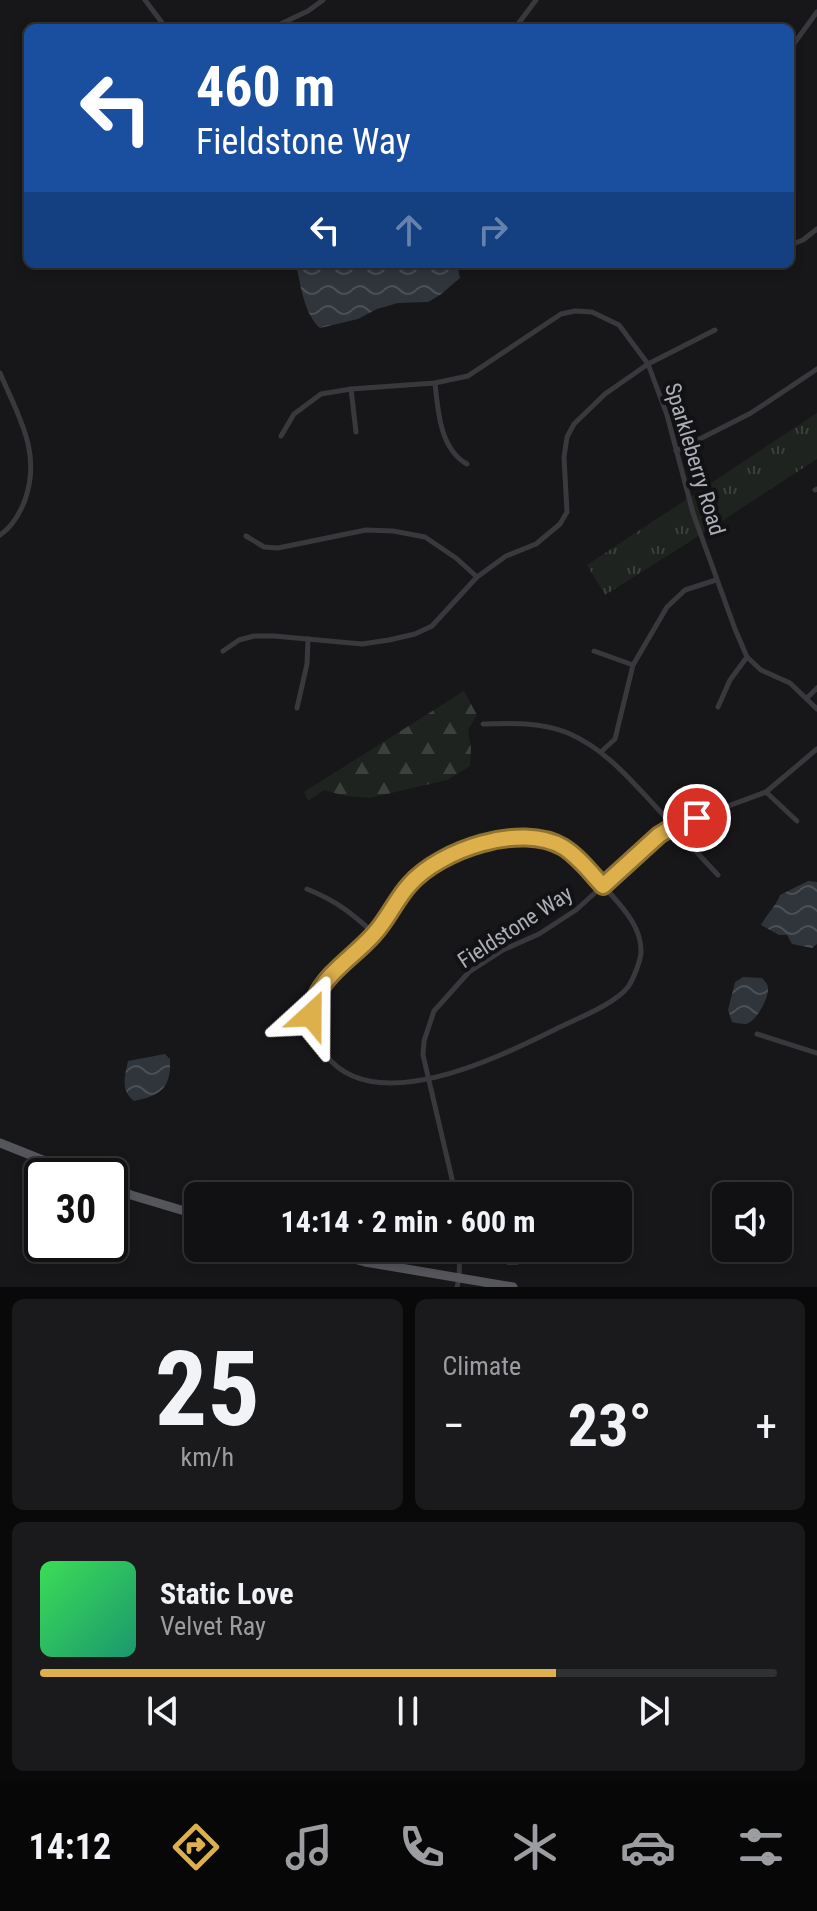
<!DOCTYPE html>
<meta charset="utf-8">
<style>
:root{--surface:#111113;--page:#1a1a1c;--text:#f1f3f6;--muted:#9c9da0;--line:#303133;--accent:#ddb04b}
body{margin:0;font-family:"Roboto Condensed",sans-serif;background:var(--page);color:var(--text);height:100vh;display:flex;flex-direction:column;font-size:30px;white-space:nowrap}
*{box-sizing:border-box;margin:0}
p{font-size:26px;color:var(--muted)}
.icon{flex:none;width:44px;height:44px;fill:none;stroke:currentColor;stroke-width:2;stroke-linecap:round;stroke-linejoin:round}
.map{position:relative;height:1287px;overflow:hidden}
.drawer{display:flex;flex-direction:column;gap:12px;padding:12px;background:#09090a;flex:1}
.drawer>*{flex:none}
.guide{position:absolute;left:24px;top:24px;width:770px;height:244px;border-radius:12px;box-shadow:0 4px 12px #0003,0 0 0 2px var(--line);background:#1a4fa0;color:#fff;overflow:hidden}
.buttons{position:absolute;left:712px;top:1182px;display:grid;gap:16px}
.buttons a{display:grid;place-items:center;width:80px;height:80px;border-radius:12px;background:var(--surface);box-shadow:0 4px 12px #0003,0 0 0 2px var(--line);font-size:40px}
.speed{position:absolute;left:24px;top:1158px;display:flex;gap:16px;font-size:40px;font-weight:700;text-align:center}
.speed>*{display:grid;place-content:center;width:104px;height:104px;border-radius:50%;background:var(--surface);box-shadow:0 4px 12px #0003,0 0 0 2px var(--line);line-height:1}
.speed .limit{border:4px solid #111;border-radius:12px;background:#fff;color:#111}
.pin{position:absolute;display:grid;place-items:center;width:68px;height:68px;color:#fff;margin:-34px;border:4px solid #fff;border-radius:50%;box-shadow:0 2px 8px #0007}
.me{position:absolute;width:88px;margin:-44px;rotate:24deg;stroke-linejoin:round;filter:drop-shadow(0 0 6px #0008)}
.turn{display:flex;align-items:center;gap:28px;height:168px;padding:0 40px;font-size:36px}
.turn .icon{width:104px;height:104px;stroke-width:2.5}
.turn b{display:block;font-size:56px;line-height:68px}
.lanes{display:flex;align-items:center;height:76px;padding:0 40px;background:#0003;justify-content:center;gap:40px;direction:ltr}
.lanes .off{opacity:.35}
.big{font-size:60px;font-weight:700;line-height:1.1}
.drawer .widget{flex:1;display:flex;flex-direction:column;justify-content:center;gap:12px;min-width:0;padding:0 28px;border-radius:12px;background:var(--page)}
.drawer .dial{align-items:center;gap:0}
.dial b{font-size:104px;line-height:1}
.song{display:flex;align-items:center;gap:24px}
.cover{width:96px;height:96px;border-radius:12px;background:linear-gradient(135deg,hsl(130 70% 55%),hsl(160 70% 35%))}
.played{height:8px;border-radius:4px;background:linear-gradient(90deg,var(--accent) 70%,var(--line) 70%)}
.keys{display:flex;justify-content:space-around;direction:ltr}
.heat{display:flex;justify-content:space-between;align-items:center;font-size:44px;direction:ltr}
.drawer .tiles{flex:1;display:grid;gap:12px;grid-template-columns:1fr 1fr}
.widget:last-child{grid-column:span 2}
.trip{position:absolute;left:184px;top:1182px;width:448px;height:80px;border-radius:12px;background:var(--surface);box-shadow:0 4px 12px #0003,0 0 0 2px var(--line);font-weight:700;line-height:80px;text-align:center}
.tabs{display:flex;height:128px;justify-content:space-around;align-items:center;background:#070708;color:var(--muted)}
.tabs .icon{width:56px;height:56px}
.tabs .active{color:var(--accent)}
.tabs b{font-size:36px;color:var(--text)}
.map>svg:first-child{display:block}
.grass{fill:url(#grass-tufts)}
.forest{fill:url(#forest-firs)}
.water{fill:url(#water-waves)}
.lines{fill:none;stroke-linecap:round;stroke-linejoin:round}
.minor{stroke:#39393d;stroke-width:5}
.primary{stroke:#55565c;stroke-width:9}
.route-casing{stroke:#907231;stroke-width:20}
.route{stroke:#ddb04b;stroke-width:14}
.labels{text-anchor:middle;dominant-baseline:central;stroke-width:8;stroke-linejoin:round;paint-order:stroke}
.street-label{font-size:22px;fill:#abaeb7;stroke:#121214}
</style>
<div class="map">
<svg width="817" height="1287" viewBox="0 0 817 1287">
<defs>
<pattern id="grass-tufts" width="24" height="20" patternUnits="userSpaceOnUse" patternTransform="scale(2)"><rect width="24" height="20" fill="#1e231f"/><path d="M3 7l-1-3M5 7V3M7 7l1-3M15 17l-1-3M17 17v-4M19 17l1-3" fill="none" stroke="#3c403d"/></pattern>
<pattern id="forest-firs" width="22" height="20" patternUnits="userSpaceOnUse" patternTransform="scale(2)"><rect width="22" height="20" fill="#1e231f"/><path d="M5 1l3.5 6h-7zM16 11l3.5 6h-7z" fill="#3c403d"/></pattern>
<pattern id="water-waves" width="16" height="10" patternUnits="userSpaceOnUse" patternTransform="scale(2)"><rect width="16" height="10" fill="#2f353b"/><path d="M0 5q4-4 8 0t8 0" fill="none" stroke="#4a5055"/></pattern>
</defs>
<rect width="100%" height="100%" fill="#171719"/>
<path class="grass" d="M817,413V459L691,541L605,595L587,565Z"/>
<path class="forest" d="M464,691L477,715L468,730L471,748L470,766L447,780L370,798L345,796L324,790L308,801L304,792Z"/>
<g class="water">
<path d="M297,264H457L460,278L440,295L428,302L398,303L377,309L358,319L320,328C305,315 301,288 297,269Z"/>
<path d="M808,881L817,882V944L812,948L792,944L787,935H779L761,925C767,914 776,906 780,895Z"/>
<path d="M743,977L762,978C766,983 768,983 768,990C768,999 756,1022 746,1024C743,1024 734,1023 732,1022L728,1010L735,982Z"/>
<path d="M165,1054L170,1059C171,1088 162,1095 134,1101C120,1090 125,1076 128,1061Z"/>
<path d="M504,1248H524V1255L518,1265H507Z"/>
</g>
<g class="lines">
<g class="minor">
<path d="M145,0L166,28"/>
<path d="M272,28L308,11L323,0"/>
<path d="M515,28L536,0"/>
<path d="M790,49L817,12"/>
<path d="M790,245L803,240L817,229"/>
<path d="M0,373C18,416 42,452 25,500C20,513 12,527 0,535"/>
<path d="M435,383C438,411 440,449 467,464"/>
<path d="M351,389L356,432"/>
<path d="M281,436L294,414L321,394L351,389L435,383L468,376L561,314L575,311L592,312L619,325L648,364L667,415L693,513L735,629L747,657L761,670L790,683L817,709"/>
<path d="M676,451L751,413L817,369"/>
<path d="M815,490L817,489"/>
<path d="M246,536L264,547L278,548L366,530L393,531L425,537L456,558L477,577"/>
<path d="M223,651L239,640L254,636H274L362,644L389,640L415,634L432,626L477,577L506,556L536,544L560,524L567,512L564,457L567,437L574,424L605,394L648,364L715,330"/>
<path d="M594,651L633,665"/>
<path d="M807,698L817,688"/>
<path d="M718,707L730,680L747,657"/>
<path d="M297,708L307,664L308,639"/>
<path d="M483,724C512,723 541,722 568,733C605,749 629,778 656,807C677,830 697,853 718,875"/>
<path d="M602,751L615,739L633,665L667,607L685,590L716,580"/>
<path d="M766,792L797,821"/>
<path d="M511,839C562,839 576,854 608,891C623,908 642,927 641,953C640,962 633,980 628,987C616,1003 579,1018 560,1027C503,1055 375,1121 325,1054C285,1001 343,969 374,935C394,912 405,883 431,865C455,849 484,843 511,839Z"/>
<path d="M307,889C337,901 351,913 375,934"/>
<path d="M757,1034L817,1053"/>
<path d="M456,1196L423,1055L424,1041L434,1011L469,972L503,950L539,934L576,910L659,835L674,826L766,792L817,749"/>
<path d="M457,1287L459,1279L460,1248"/>
</g>
<g class="primary">
<path d="M0,1143L83,1176"/>
<path d="M110,1187L131,1195L198,1215"/>
<path d="M314,1248L365,1262L513,1287"/>
</g>
</g>
<g class="lines">
<g class="route-casing">
<path id="route" d="M311,1015C313,1010 313,1003 316,997C326,973 357,954 374,934C388,919 396,899 410,884C440,850 521,822 563,847C578,856 591,873 603,886L659,835L674,826L697,818"/>
</g>
<use href="#route" class="route"/>
</g>
<g class="labels">
<g class="street-label">
<text transform="translate(695 459) rotate(73)">Sparkleberry Road</text>
<text transform="translate(515 927) rotate(-33)">Fieldstone Way</text>
</g>
</g>
</svg>
<div class="buttons">
<a><svg class="icon" aria-label="sound" viewBox="0 0 24 24"><path d="M4 9h4l5-4v14l-5-4H4zM17 9q2 3 0 6"/></svg></a>
</div>
<div class="speed"><div class="limit">30</div></div>
<div class="pin" style="left:697px;top:818px;background:#d93025"><svg class="icon" aria-label="arrive" viewBox="0 0 24 24"><path d="M6 21V4h12l-3 4 3 4H6"/></svg></div>
<svg class="me" style="left:311px;top:1015px" viewBox="-20 -20 40 40"><path d="M0-17L14 15 0 8-14 15z" fill="#ddb04b" stroke="#fff" stroke-width="4"/></svg>
<div class="trip">14:14 · 2 min · 600 m</div>
<div class="guide">
<div class="turn"><svg class="icon" aria-label="left" viewBox="0 0 24 24"><path d="M17 20v-9H6M10 6l-5 5 5 5"/></svg><div><b>460 m</b>Fieldstone Way</div></div>
<div class="lanes"><svg class="icon" aria-label="left" viewBox="0 0 24 24"><path d="M17 20v-9H6M10 6l-5 5 5 5"/></svg><svg class="icon off" aria-label="ahead" viewBox="0 0 24 24"><path d="M12 20V5M6 11l6-6 6 6"/></svg><svg class="icon off" aria-label="right" viewBox="0 0 24 24"><path d="M7 20v-9h11M14 6l5 5-5 5"/></svg></div>
</div>
</div>
<section class="drawer">
<div class="tiles">
<div class="widget dial"><b>25</b><p>km/h</p></div>
<div class="widget"><p>Climate</p>
<div class="heat"><a>−</a><b class="big">23°</b><a>+</a></div>
</div>
<div class="widget">
<div class="song"><i class="cover"></i><div><b>Static Love</b><p>Velvet Ray</p></div></div>
<div class="played"></div>
<div class="keys"><svg class="icon" aria-label="previous" viewBox="0 0 24 24"><path d="M18 5L8 12l10 7zM5 5v14"/></svg><svg class="icon" aria-label="pause" viewBox="0 0 24 24"><path d="M8 5v14M16 5v14"/></svg><svg class="icon" aria-label="next" viewBox="0 0 24 24"><path d="M6 5l10 7-10 7zM19 5v14"/></svg></div>
</div>
</div>
</section>
<nav class="tabs">
<b>14:12</b>
<svg class="icon active" aria-label="directions" viewBox="0 0 24 24"><path d="M12 3l9 9-9 9-9-9zM9 14v-3h6M13 9l2 2-2 2"/></svg>
<svg class="icon" aria-label="music" viewBox="0 0 24 24"><path d="M9 18V5l10-2v13"/><circle cx="6" cy="18" r="3"/><circle cx="16" cy="16" r="3"/></svg>
<svg class="icon" aria-label="phone" viewBox="0 0 24 24"><path d="M5 4h4l2 5-3 2q2 4 5 5l2-3 5 2v4C11 20 4 13 5 4z"/></svg>
<svg class="icon" aria-label="climate" viewBox="0 0 24 24"><path d="M12 3v18M4 7l16 10M4 17L20 7"/></svg>
<svg class="icon" aria-label="car" viewBox="0 0 24 24"><path d="M5 17H2v-5l4-1 3-4h7l3 4 3 1v5h-3M9 17h6M6 11h13"/><circle cx="7" cy="17" r="2"/><circle cx="17" cy="17" r="2"/></svg>
<svg class="icon" aria-label="filters" viewBox="0 0 24 24"><path d="M4 7h16M4 17h16"/><circle cx="9" cy="7" r="2"/><circle cx="15" cy="17" r="2"/></svg>
</nav>
